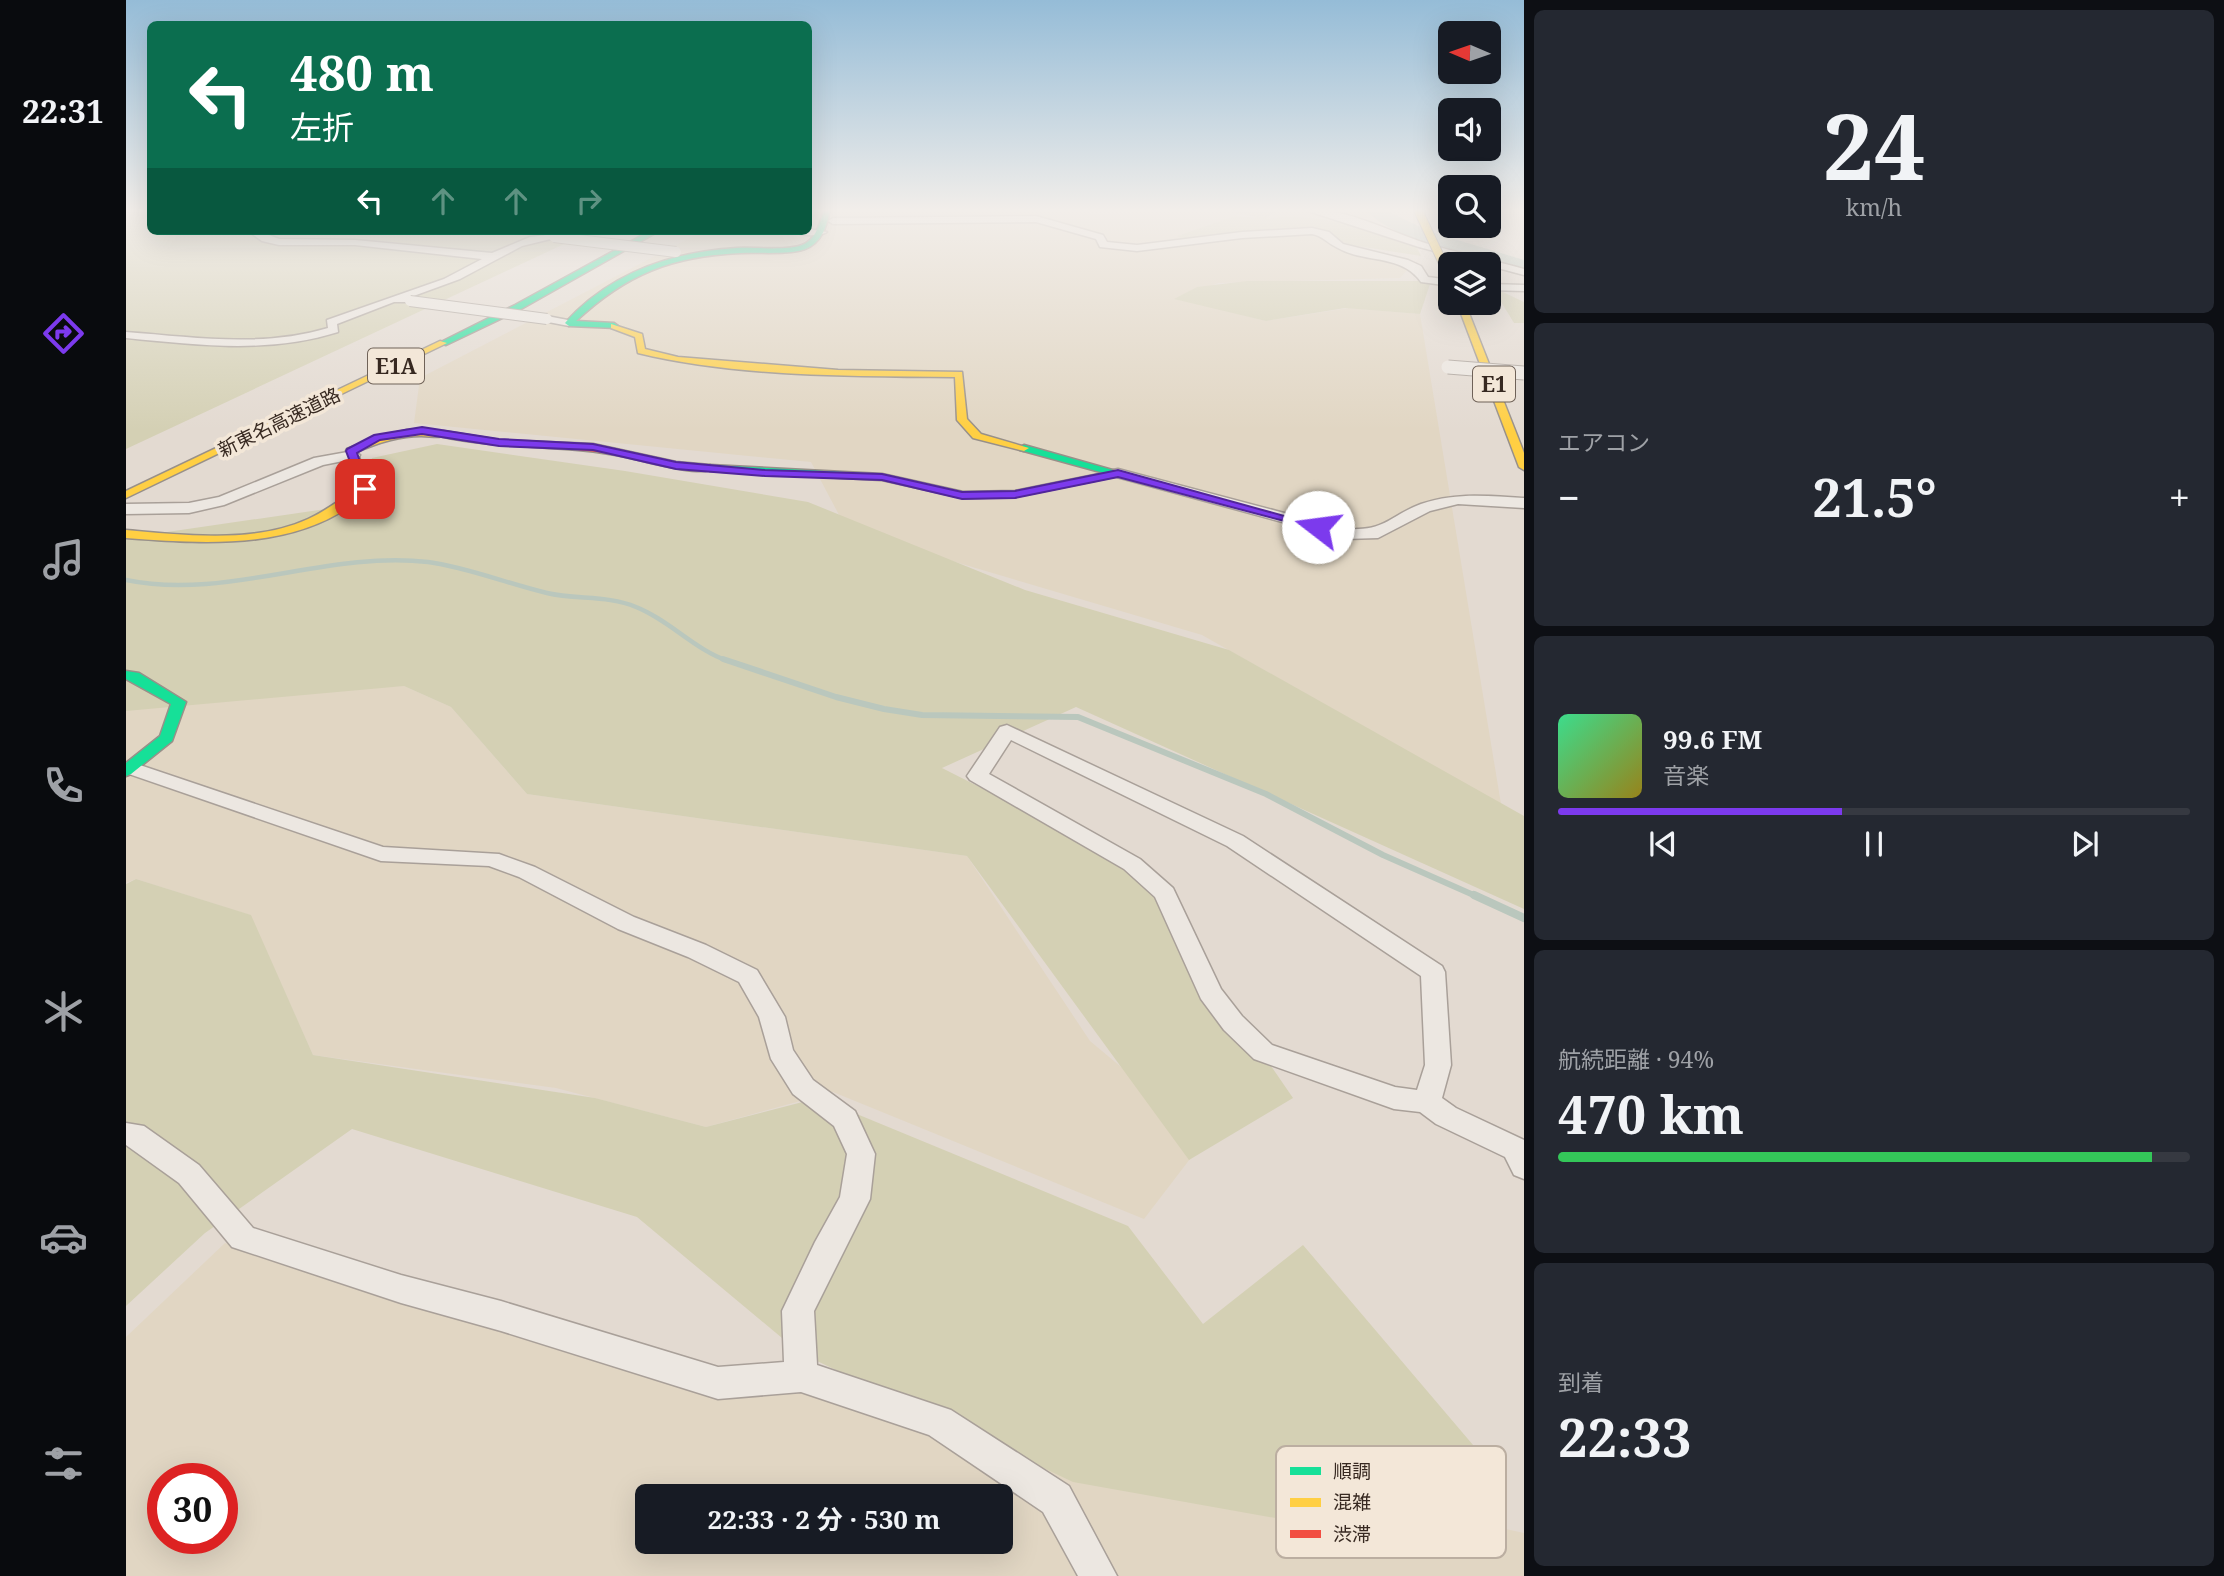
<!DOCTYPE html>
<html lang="ja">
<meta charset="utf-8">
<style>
:root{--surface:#171b24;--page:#242831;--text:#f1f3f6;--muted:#9ea1a6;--line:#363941;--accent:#7c3aed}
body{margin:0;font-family:"Noto Serif","Noto Sans JP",serif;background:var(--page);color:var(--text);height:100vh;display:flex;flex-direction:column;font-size:26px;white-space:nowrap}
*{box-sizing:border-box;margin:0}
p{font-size:23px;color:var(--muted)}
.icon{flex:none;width:38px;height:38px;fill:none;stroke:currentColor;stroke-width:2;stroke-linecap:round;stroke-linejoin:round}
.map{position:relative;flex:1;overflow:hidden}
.side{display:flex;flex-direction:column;gap:10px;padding:10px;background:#0d0f14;width:700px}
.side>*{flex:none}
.hud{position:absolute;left:21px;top:21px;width:665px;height:214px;border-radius:10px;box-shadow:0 7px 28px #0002;background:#0b6e4f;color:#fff;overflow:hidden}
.needle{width:46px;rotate:272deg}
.tools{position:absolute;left:1312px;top:21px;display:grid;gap:14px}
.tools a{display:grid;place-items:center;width:63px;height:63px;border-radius:10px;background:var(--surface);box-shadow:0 7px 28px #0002;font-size:35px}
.speed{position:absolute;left:21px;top:1463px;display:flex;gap:14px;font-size:35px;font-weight:700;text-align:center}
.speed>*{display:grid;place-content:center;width:91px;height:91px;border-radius:50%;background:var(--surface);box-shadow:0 7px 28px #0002;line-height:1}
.speed .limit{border:10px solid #d22;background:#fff;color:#111}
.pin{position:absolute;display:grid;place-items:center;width:60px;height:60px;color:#fff;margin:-30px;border-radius:14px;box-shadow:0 4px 10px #0006}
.me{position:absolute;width:77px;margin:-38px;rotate:285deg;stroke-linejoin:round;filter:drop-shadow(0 0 5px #0008)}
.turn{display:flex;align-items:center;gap:24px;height:147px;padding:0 28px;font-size:32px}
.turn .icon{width:91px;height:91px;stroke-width:2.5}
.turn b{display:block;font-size:49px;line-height:60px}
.lanes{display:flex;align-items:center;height:66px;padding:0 28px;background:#0003;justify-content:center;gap:35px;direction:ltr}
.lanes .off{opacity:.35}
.big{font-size:52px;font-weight:700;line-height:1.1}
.side .tile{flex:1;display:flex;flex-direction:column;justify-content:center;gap:10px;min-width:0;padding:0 24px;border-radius:10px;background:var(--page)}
.side .dial{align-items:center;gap:0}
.dial b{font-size:91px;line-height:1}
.song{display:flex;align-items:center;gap:21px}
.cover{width:84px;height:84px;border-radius:10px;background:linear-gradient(135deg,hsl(150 70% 55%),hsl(50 70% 35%))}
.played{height:7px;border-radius:4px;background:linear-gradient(90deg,var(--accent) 45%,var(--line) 45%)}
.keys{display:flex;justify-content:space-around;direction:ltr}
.heat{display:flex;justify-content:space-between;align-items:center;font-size:38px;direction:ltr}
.charge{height:10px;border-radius:5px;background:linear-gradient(90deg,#34c759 94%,var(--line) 0)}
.trip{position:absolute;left:509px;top:1484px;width:378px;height:70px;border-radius:10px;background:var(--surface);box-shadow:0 7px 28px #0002;font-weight:700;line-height:70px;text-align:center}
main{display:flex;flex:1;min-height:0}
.dock{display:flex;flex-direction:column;width:126px;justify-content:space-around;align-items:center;background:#090b0e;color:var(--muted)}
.dock .icon{width:49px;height:49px}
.dock .current{color:var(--accent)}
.dock b{font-size:32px;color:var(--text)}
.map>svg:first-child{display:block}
.farmland{fill:#e1d6c3;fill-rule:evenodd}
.green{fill:#d4d0b4}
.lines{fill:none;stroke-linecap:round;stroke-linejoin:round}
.stream-far2{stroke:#bac7bd;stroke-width:4.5}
.stream-far1{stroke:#bac7bd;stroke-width:6}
.stream{stroke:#bac7bd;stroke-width:8}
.river{fill:#bac7bd;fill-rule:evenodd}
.street-casing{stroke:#a9a099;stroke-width:3}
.fast-casing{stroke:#989089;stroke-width:3}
.slow-casing{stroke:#989089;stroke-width:3}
.jam-casing{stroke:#989089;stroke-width:3}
.street{fill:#ece7e1;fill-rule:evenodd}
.fast{fill:#16e098;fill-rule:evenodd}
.slow{fill:#ffcf43;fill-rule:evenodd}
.jam{fill:#f24e42;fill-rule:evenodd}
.street-bridge-far1-casing{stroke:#a9a099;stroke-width:12;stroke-linecap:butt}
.street-bridge-casing{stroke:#a9a099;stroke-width:15;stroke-linecap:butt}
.slow-bridge-casing{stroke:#8e8680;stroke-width:10;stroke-linecap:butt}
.street-bridge-far1{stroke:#ece7e1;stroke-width:10}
.street-bridge{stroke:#ece7e1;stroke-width:13}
.slow-bridge{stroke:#ffcf43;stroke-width:8}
.route{fill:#7c3aed;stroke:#51269a;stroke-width:2}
.labels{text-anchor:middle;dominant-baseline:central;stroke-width:7;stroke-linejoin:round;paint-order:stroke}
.far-street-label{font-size:19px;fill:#372921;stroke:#f3e7d8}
.shield{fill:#f3e7d8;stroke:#6f6258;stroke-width:2}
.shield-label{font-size:21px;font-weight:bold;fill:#372921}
.key{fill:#f3e7d8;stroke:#bbaea1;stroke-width:2}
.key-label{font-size:19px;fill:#372921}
</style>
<main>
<nav class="dock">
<b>22:31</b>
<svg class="icon current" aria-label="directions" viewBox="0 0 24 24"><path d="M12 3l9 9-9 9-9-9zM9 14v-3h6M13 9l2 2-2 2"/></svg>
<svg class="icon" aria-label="music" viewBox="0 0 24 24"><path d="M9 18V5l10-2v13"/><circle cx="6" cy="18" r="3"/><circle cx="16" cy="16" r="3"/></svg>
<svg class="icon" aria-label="phone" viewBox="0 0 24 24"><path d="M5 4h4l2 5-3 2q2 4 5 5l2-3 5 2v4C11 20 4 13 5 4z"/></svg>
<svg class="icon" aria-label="climate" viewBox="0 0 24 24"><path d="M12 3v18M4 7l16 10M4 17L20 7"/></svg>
<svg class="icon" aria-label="car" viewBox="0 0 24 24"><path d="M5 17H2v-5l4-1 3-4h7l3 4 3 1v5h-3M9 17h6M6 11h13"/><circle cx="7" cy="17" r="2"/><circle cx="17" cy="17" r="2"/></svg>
<svg class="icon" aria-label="filters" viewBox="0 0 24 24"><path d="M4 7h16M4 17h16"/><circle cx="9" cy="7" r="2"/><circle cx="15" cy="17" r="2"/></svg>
</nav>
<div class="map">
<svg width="1398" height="1576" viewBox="0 0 1398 1576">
<rect width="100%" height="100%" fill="#e3dad1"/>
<g class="farmland">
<path d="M683,210H952L969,214L1098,210L1115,214L1051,236L1070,242L1169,231L1201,235L1214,246L1284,267L1274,278L1092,283L1055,299L1140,321L1223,308L1294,314L1375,804L1076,635L721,530L685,462L288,423L294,378L577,231H682Z"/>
<path d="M1150,210H1239L1251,217L1217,220L1183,217L1143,218Z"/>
<path d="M278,686L325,707L401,794L841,856L964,1041L1080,1138L1018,1219L707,1092L580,1127L430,1088L187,1055L124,915L10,879L0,883V698Z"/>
<path d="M99,1243L375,1316L580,1388L675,1376L1398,1533V1576H0V1337ZM37,1479H96V1538H37ZM522,1496H875V1542H522Z"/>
</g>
<g class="green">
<path d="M0,210H24V231H466L0,449Z"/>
<path d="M1095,210H1150L1140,219C1193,211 1240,229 1290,245L1295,256L1225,245L1184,230L1163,229L1061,241L1051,236L1109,216L1134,218Z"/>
<path d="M1121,281H1305L1294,314L1219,308L1140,321L1048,299L1071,287Z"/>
<path d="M1366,287L1398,302V323H1388Z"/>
<path d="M311,444L499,471L682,502L899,590L1103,650L1398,816V909L950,707L816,768L1006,864L1167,1098L1063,1160L841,856L401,794L325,707L278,686L0,711V538L234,504L246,458Z"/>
<path d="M10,879L125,915L187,1055L469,1098L580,1127L692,1098L1002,1226L1077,1324L1177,1245L1353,1452L1323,1549L947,1482L674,1353L511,1217L226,1129L79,1233L0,1306V884Z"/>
</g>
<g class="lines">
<path class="stream-far2" d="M0,580C100,601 201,550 302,562C341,567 382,584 421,593C450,600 482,595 510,607C543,620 569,650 602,661"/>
<path class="stream-far1" d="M597,659L710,697L758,709L796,715L952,717L1140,794L1257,855L1352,897"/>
<path class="stream" d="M1348,895L1398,918"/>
<path class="river" d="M1240,210H1259L1305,232L1398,260V272C1360,262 1264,239 1240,210Z"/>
<g class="street-casing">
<g id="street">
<path d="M1179,210C1219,207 1262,231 1299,243C1331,253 1365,260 1398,269V275L1293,247Z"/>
<path d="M910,216L977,235L981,242L1011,245L1116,232L1186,228L1203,232L1217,244L1282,260L1295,266L1302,277L1325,280V286L1295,282C1275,253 1238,264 1210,247C1200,242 1197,236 1186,234L1116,238L1011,251L974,247L970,239L910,222L707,224L702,221L707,218Z"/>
<path d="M682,229L701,232C693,237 675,236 667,231H682Z"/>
<path d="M122,231H133L153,239L229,240L366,253L404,237L428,234L433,237L396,246L334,279L282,298V302H268L211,324L212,332C142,354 72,345 0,338V332C67,337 136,348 202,328L201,320L318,279L356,259L229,245H153L136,241Z"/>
<path d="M1363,284L1398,285V291L1363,290Z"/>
<path d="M421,316L447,321L449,323L443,326L417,321L415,319Z"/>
<path d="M227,451L234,455L232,458L197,465L98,505L63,513L0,514V504L63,503L93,497L188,458Z"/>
<path d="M992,469L1219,529C1261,531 1261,517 1295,504C1330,492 1362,496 1398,498V508L1332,504L1304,511L1252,538L1219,539L987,476L985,473L987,470Z"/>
<path d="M881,725L1117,836L1316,966L1319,972L1325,1065L1316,1098L1330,1108L1398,1140V1179L1388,1175L1379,1157L1310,1124L1294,1112L1268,1109L1128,1059L1098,1030L1075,999L1029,897L998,869L844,780L841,776L874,727ZM885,740L1101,846L1295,976L1299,1065L1291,1090L1269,1087L1146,1045L1116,1016L1095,989L1047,888L1014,859L863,774Z"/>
<path d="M5,762L257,847L373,854L409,867L508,917L580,945L631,970L659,1017L667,1050L687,1080L729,1111L749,1154L744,1199L688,1311L691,1365L825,1410L943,1486L991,1576H952L917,1512L803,1435L675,1392L592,1399L375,1331L275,1303L106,1247L53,1183L0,1145V1123L18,1126L73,1165L127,1228L275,1275L375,1301L592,1367L658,1362L656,1311L689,1242L714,1197L721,1154L708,1126L667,1094L645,1059L633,1017L613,982L562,957L492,929L393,877L363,866L255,861L0,773V763Z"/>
</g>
</g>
<g class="fast-casing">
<g id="fast">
<path d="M698,210H704C701,225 696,243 679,249C664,255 632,252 615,253C546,256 500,274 450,321L488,323L492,326L491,328L443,326L439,323C484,273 545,252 611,248C629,247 661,251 676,245C690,240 694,223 698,210Z"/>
<path d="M524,231H533L395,309L320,345L313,343L389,305Z"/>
<path d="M898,445L997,473L992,476L889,497L837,498L756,480L584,471L579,468L584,465L756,474L837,492L889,491L978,473L894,450L893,448Z"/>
<path d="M0,671L13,673L60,702L46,741L5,774L0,776V763L34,736L45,704L0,679Z"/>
</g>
</g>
<g class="slow-casing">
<g id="slow">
<path d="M1331,303H1339L1398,453V470L1393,467Z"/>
<path d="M485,324L516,334L519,349L552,357L712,370L836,372L841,419L855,434L903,448L898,451L847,438L831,420L829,377C727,376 610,377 512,353L509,337L485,328Z"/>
<path d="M314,341L321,343L0,498V491Z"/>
<path d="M281,430H305L322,434C315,439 305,436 295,436C272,436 251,443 231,452L245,489C180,552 82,544 0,538V530C59,535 127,544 182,519C200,511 216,498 233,488L220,451L221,449L255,436Z"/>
</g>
</g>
<g class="jam-casing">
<path id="jam" d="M317,431L373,440L467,444L550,462L584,465L589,468C575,478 519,461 500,457C439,444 375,450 313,436L312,434Z"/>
</g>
<use href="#street" class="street"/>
<use href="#fast" class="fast"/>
<use href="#slow" class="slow"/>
<use href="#jam" class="jam"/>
<g class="street-bridge-far1-casing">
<g id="street-bridge-far1">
<path d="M428,237L550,252"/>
<path d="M284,301L421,319"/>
</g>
</g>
<g class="street-bridge-casing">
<path id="street-bridge" d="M1322,367L1398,373"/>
</g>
<g class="slow-bridge-casing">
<path id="slow-bridge" d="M1292,210L1325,280"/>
</g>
<use href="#street-bridge-far1" class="street-bridge-far1"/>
<use href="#street-bridge" class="street-bridge"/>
<use href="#slow-bridge" class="slow-bridge"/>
</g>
<linearGradient id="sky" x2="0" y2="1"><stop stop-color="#95bcd7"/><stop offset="0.49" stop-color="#f2eeea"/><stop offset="1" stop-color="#f2eeea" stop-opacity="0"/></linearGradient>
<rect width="1398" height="430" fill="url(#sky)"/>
<path class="route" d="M296,427L373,439L467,444L550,462L639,470L756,474L836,492L889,491L992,470L1198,527L1192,530L992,477L889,498L836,499L756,480L639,476L550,469L467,450L373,446L296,434L254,440L231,453L244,489L235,491L220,451L221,449L248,435Z"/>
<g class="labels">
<g class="far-street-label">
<text transform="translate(153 422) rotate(-26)">新東名高速道路</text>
</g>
<g class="shield">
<rect x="242" y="348.5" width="56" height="35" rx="5"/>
<rect x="1347" y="366.5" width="42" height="35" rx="5"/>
</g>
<g class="shield-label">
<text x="270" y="366">E1A</text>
<text x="1368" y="384">E1</text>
</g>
</g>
<rect x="1150" y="1446" width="230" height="112" rx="10" class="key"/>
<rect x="1164" y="1467" width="31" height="8" fill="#16e098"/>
<rect x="1164" y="1498" width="31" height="9" fill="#ffcf43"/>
<rect x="1164" y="1530" width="31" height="8" fill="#f24e42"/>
<g class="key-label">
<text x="1207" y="1478">順調</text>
<text x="1207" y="1509">混雑</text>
<text x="1207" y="1541">渋滞</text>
</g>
</svg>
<div class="tools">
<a><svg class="needle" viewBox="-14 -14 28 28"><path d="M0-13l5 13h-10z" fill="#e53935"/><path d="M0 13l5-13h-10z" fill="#9ea1a6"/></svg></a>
<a><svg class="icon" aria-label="sound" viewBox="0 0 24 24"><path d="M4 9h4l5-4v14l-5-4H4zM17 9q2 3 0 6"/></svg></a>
<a><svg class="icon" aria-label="search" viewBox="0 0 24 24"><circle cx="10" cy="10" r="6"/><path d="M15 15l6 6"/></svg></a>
<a><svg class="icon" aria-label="layers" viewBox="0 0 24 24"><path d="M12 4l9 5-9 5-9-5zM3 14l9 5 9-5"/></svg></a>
</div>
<div class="speed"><div class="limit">30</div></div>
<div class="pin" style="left:239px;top:489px;background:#d93025"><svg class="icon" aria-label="arrive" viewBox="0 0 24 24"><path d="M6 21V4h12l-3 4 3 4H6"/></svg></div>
<svg class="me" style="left:1192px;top:527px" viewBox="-20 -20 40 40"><circle r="19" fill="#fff"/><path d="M0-13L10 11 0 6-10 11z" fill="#7c3aed"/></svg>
<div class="trip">22:33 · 2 分 · 530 m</div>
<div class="hud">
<div class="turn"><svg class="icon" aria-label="left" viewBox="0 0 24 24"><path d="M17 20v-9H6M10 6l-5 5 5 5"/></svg><div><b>480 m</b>左折</div></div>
<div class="lanes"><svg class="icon" aria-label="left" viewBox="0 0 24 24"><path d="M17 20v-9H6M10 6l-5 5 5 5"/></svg><svg class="icon off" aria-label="ahead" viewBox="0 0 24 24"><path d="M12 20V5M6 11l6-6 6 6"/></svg><svg class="icon off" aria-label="ahead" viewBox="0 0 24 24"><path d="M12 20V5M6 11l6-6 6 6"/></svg><svg class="icon off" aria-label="right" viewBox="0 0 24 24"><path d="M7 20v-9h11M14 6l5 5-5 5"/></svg></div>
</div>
</div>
<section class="side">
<div class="tile dial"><b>24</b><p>km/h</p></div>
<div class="tile"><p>エアコン</p>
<div class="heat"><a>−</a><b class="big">21.5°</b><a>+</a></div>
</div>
<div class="tile">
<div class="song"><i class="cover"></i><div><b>99.6 FM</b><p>音楽</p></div></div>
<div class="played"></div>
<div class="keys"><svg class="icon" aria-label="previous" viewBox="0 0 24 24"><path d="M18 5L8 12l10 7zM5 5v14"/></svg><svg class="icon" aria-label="pause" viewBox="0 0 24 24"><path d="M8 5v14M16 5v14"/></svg><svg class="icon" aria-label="next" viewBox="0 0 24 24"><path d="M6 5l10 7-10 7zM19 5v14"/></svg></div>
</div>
<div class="tile"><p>航続距離 · 94%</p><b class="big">470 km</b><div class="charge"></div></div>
<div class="tile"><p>到着</p><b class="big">22:33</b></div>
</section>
</main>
